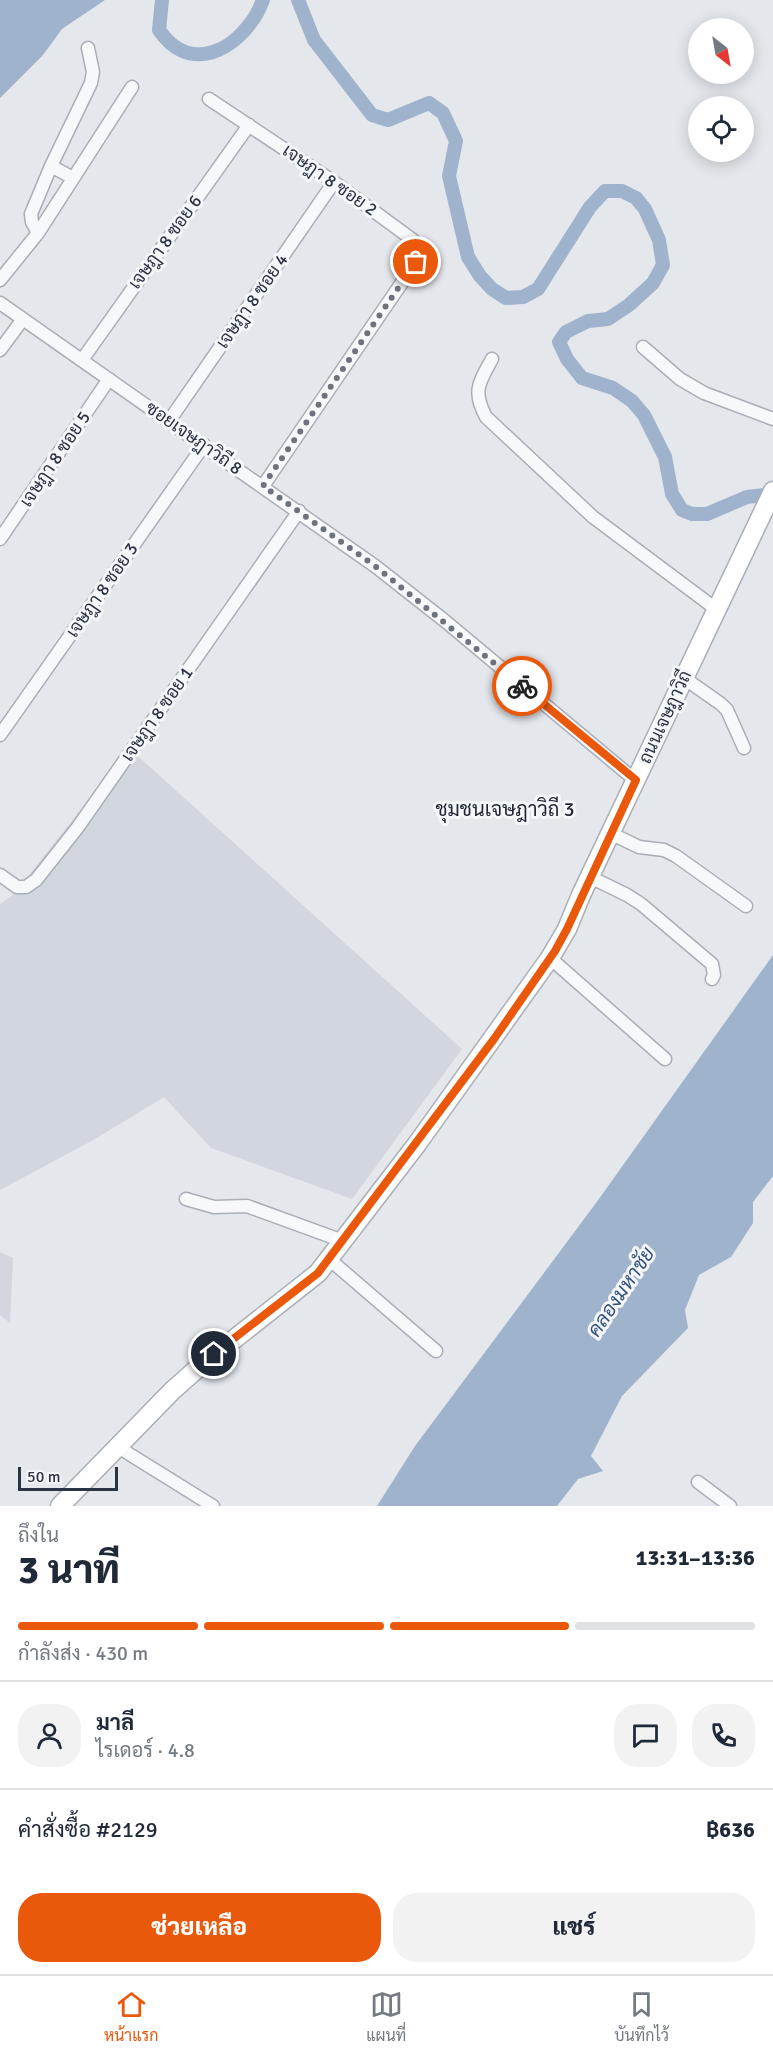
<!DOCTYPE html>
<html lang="th">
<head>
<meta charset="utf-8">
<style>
  :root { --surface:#fff; --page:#f2f2f3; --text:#1f2937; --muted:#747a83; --line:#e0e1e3; --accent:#ea580c }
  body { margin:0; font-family:Signika,Sarabun,sans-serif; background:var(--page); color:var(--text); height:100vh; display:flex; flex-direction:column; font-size:22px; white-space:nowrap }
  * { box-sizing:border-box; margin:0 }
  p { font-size:20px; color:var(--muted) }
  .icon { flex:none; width:33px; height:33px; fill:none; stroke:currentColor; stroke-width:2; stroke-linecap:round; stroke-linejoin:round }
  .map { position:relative; height:1506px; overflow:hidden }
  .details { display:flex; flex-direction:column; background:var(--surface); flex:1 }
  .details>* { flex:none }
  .needle { width:39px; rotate:149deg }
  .tools { position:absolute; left:688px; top:18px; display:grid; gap:12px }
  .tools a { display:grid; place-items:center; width:66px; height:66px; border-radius:50%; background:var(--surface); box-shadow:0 3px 15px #0003; font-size:30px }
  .scale { position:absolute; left:18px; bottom:15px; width:100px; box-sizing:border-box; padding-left:6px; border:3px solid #2b3445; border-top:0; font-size:16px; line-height:21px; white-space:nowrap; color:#2b3445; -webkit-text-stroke:4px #f4f6f9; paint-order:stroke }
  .pin { position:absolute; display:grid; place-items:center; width:51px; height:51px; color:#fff; margin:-26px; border:3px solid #fff; border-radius:50%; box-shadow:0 2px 6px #0007 }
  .courier { position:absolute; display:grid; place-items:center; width:60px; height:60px; margin:-30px; border:4px solid #ea580c; border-radius:50%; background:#fff; color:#222; box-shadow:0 2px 8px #0007 }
  .headline em { font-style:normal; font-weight:800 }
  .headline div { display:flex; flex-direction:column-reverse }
  .headline { display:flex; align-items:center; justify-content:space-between; height:102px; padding:0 18px }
  h1 { font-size:39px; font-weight:800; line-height:45px }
  .bar { display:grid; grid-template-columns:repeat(4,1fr); gap:9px 6px; align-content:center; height:72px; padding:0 18px }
  .bar i { height:8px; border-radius:4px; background:var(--line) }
  .bar .active { background:var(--accent) }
  .bar p { grid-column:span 4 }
  .line { display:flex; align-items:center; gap:15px; padding:0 18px; border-top:2px solid var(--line) }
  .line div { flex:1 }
  .round { display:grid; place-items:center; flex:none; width:63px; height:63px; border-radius:24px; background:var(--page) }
  .button { display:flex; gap:12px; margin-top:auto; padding:12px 18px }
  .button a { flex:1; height:69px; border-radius:24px; background:var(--accent); color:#fff; font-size:24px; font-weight:800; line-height:69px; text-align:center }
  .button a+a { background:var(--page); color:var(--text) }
  .tabs { display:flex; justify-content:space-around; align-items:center; height:84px; border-top:2px solid var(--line); background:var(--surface); font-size:16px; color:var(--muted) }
  .tabs a { display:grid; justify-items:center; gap:3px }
  .tabs .active { color:var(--accent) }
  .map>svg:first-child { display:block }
  .built { fill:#d2d6de }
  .water { fill:#9fb4cc }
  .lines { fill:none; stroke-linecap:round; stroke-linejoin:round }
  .canal { stroke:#9fb4cc; stroke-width:14 }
  .street-casing { stroke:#a9aeb7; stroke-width:15 }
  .secondary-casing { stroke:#a9aeb7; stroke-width:21 }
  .street { stroke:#f7f8fa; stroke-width:12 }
  .secondary { stroke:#fff; stroke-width:18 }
  .done { stroke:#6c737f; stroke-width:6; stroke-dasharray:0 10.8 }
  .route { stroke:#ea580c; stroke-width:8 }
  .labels { text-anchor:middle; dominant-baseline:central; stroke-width:6; stroke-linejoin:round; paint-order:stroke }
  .street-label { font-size:18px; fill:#2b3445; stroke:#f4f6f9 }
  .neighbourhood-label { font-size:20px; fill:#1d2536; stroke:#f4f6f9 }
  .water-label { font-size:20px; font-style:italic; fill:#34527a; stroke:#f4f6f9 }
</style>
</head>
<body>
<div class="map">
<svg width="773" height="1506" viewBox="0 0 773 1506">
  <rect width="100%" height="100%" fill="#e4e7ec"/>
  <path class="built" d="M129,748l333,301 -110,150 -141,-51 -47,-51 -69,42 -95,51v-286l14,-10z
    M0,1252l13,6 -3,65 -10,-8z"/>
  <path class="water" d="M0,0h105l-43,29 -19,26 -43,43z
    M773,955v221l-20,26v21l-22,34 -32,18 -14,35 3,18 -66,68 -31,60 12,15 -25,8 -21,27h-180l38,-60 181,-243z"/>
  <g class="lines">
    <path class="canal" d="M162,0l-3,30c27,40 68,26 93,-9 5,-6 8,-14 11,-21
      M298,0l16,40 58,75 16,5 41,-17 14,10 13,28 -7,35 19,81 12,19 12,13 14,9 17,-1 15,-8 52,-82 15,-16h17l14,7 9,11 14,31 4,25 -10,18 -24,22 -21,14 -20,2 -22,11 -7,10 8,17 15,19 31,10 19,13 12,14 21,42 7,37 10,16 10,4h15l40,-17 26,-3"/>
    <g class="street-casing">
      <path id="street" d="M209,99l125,83 79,58 6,12 -3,10 -153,224
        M51,166l22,12
        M38,233l-6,-11 -1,-8 20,-48 40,-83 2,-11 -5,-24
        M0,280l38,-47 94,-146
        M0,303l375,263 70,55 190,159
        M643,347l37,32 24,14 69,26
        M0,350l23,-31
        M492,359c-13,24 -20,32 -6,58l107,100 123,92
        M82,360l167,-235
        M169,421l165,-239
        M0,539l109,-160
        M684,678l37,26 6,6 17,38
        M0,735l204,-290
        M610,833l29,14 25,3 12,6 70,50
        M0,875l17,12h9l10,-7 42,-53 221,-316
        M590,877l37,18 14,9 71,60 2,11 -2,4
        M550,958l115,101
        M186,1199l28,8 33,-1 96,35
        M329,1259l107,92
        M118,1447l95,59
        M698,1482l32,24"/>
    </g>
    <g class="secondary-casing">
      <path id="secondary" d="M60,1506l112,-115 27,-24 119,-94 99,-129 133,-186 17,-29 14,-34 192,-404"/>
    </g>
    <use href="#street" class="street"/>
    <use href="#secondary" class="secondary"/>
  </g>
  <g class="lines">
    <path class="done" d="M416,262l-153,224 112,80 147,120"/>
    <path class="route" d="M214,1354l104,-81 176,-234 61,-88 12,-22 69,-149 -114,-94"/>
  </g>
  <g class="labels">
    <g class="street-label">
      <text transform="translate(330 180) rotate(35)">เจษฎา 8 ซอย 2</text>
      <text transform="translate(165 242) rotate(-54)">เจษฎา 8 ซอย 6</text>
      <text transform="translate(252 301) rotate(-55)">เจษฎา 8 ซอย 4</text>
      <text transform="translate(194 438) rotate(35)">ซอยเจษฎาวิถี 8</text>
      <text transform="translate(55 459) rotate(-56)">เจษฎา 8 ซอย 5</text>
      <text transform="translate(102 590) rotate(-55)">เจษฎา 8 ซอย 3</text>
      <text transform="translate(157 714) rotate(-55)">เจษฎา 8 ซอย 1</text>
      <text transform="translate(665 717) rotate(-65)">ถนนเจษฎาวิถี</text>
    </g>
    <g class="neighbourhood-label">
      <text x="505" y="809">ชุมชนเจษฎาวิถี 3</text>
    </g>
    <g class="water-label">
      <text transform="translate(621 1292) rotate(-56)">คลองมหาชัย</text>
    </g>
  </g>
</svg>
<div class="tools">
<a><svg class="needle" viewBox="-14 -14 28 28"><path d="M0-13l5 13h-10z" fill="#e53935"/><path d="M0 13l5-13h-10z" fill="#747a83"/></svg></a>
<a><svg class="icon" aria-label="locate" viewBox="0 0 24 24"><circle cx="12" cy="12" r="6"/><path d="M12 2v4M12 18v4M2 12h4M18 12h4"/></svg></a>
</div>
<div class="scale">50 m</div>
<div class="pin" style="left:416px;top:262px;background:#ea580c"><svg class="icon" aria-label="bag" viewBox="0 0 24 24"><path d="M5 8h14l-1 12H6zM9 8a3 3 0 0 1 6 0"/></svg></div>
<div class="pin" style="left:214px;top:1354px;background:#1f2937"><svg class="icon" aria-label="home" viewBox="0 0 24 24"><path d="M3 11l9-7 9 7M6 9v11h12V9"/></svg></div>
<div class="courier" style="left:522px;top:686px"><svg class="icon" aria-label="bike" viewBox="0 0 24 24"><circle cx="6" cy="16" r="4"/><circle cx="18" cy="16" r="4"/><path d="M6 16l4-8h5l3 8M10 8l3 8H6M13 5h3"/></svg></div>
</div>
<section class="details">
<div class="headline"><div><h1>3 นาที</h1><p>ถึงใน</p></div><em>13:31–13:36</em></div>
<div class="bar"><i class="active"></i><i class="active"></i><i class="active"></i><i></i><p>กำลังส่ง · 430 m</p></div>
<div class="line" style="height:108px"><a class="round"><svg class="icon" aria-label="person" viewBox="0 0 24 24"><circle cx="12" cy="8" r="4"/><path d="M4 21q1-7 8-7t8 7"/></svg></a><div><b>มาลี</b><p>ไรเดอร์ · 4.8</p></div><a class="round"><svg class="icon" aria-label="chat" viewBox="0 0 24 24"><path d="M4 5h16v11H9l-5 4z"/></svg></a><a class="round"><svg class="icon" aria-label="phone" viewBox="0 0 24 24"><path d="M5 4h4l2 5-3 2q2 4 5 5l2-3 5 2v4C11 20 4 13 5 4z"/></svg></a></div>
<div class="line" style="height:78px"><div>คำสั่งซื้อ #2129</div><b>฿636</b></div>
<div class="button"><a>ช่วยเหลือ</a><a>แชร์</a></div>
</section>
<nav class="tabs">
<a class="active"><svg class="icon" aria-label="home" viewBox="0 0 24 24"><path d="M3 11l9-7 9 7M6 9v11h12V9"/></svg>หน้าแรก</a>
<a><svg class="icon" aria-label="map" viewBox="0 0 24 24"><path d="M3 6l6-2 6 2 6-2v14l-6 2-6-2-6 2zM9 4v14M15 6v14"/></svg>แผนที่</a>
<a><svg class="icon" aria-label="saved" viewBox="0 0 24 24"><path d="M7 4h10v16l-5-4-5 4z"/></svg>บันทึกไว้</a>
</nav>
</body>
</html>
